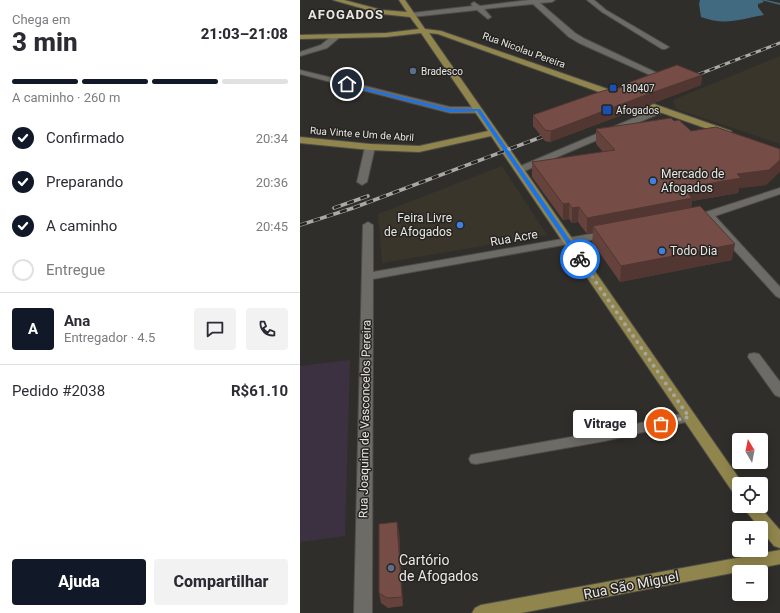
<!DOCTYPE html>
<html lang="pt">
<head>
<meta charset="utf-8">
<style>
  :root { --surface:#fff; --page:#f2f2f3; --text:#2b2b33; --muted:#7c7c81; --line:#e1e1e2; --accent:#111827 }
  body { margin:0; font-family:Roboto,sans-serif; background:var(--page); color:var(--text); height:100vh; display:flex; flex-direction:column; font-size:15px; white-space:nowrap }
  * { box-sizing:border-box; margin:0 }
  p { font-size:13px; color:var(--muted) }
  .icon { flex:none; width:22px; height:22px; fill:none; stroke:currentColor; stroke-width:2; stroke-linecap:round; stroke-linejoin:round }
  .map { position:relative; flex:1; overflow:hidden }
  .details { display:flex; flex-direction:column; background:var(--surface); width:300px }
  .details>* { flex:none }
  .needle { width:26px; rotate:350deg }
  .controls { position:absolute; left:432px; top:433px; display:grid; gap:8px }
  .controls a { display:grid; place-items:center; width:36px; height:36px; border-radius:4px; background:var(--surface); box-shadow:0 2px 10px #0003; font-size:20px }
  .pin { position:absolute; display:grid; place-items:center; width:34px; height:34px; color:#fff; margin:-17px; border:2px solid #fff; border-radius:50%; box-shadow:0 1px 4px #0007 }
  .courier { position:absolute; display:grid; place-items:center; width:40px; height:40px; margin:-20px; border:3px solid #1a73e8; border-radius:50%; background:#fff; color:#222; box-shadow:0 1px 5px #0007 }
  .bubble { position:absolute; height:28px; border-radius:4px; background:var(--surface); box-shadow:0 2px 10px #0003; font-size:13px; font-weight:800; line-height:28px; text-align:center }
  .head em { font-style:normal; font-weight:800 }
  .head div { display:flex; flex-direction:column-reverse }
  .head { display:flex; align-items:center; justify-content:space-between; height:68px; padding:0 12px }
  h1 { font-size:26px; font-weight:800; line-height:30px }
  .bar { display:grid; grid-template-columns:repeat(4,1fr); gap:6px 4px; align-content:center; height:48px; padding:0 12px }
  .bar i { height:5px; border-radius:3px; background:var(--line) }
  .bar .current { background:var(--accent) }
  .bar p { grid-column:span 4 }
  .line { display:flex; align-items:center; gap:10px; padding:0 12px; border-top:1px solid var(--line) }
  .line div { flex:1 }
  .round { display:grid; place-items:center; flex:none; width:42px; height:42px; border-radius:4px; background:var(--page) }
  ol { padding:0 12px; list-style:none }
  li { display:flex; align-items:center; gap:12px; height:44px }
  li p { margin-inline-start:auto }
  li .icon { padding:4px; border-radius:50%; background:var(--accent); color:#fff; stroke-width:4 }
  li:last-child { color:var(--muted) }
  li i { width:22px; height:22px; border:2px solid var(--line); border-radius:50% }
  .button { display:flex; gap:8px; margin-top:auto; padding:8px 12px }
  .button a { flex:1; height:46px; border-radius:4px; background:var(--accent); color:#fff; font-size:16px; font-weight:800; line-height:46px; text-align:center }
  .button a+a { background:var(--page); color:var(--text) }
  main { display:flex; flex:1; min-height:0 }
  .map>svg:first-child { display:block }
  .built { fill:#3a352b }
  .education { fill:#3c3140 }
  .water { fill:#41697f }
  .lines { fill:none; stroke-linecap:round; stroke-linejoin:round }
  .stream { fill:#41697f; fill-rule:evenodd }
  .minor-casing { stroke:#4e4c48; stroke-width:2 }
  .major-casing { stroke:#4e4c48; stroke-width:2 }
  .minor { fill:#6d6b66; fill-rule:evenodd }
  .major { fill:#90854c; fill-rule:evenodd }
  .rail-far1-casing { stroke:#aba9a5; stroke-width:3 }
  .rail-casing { stroke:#aba9a5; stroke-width:3.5 }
  .rail-far1 { stroke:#262420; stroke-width:2; stroke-dasharray:5.5; stroke-linecap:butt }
  .rail { stroke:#262420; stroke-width:2.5; stroke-dasharray:7; stroke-linecap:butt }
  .wall { fill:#65423c }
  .shaded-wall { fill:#523631 }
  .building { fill:#754d46; stroke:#523631 }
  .route { fill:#1a73e8 }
  .done { stroke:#a8a6a2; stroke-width:4; stroke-dasharray:0 7.2 }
  .service-dot { fill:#5c6f8a; stroke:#262420; stroke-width:1.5 }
  .transit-dot { fill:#1a4fb4; stroke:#262420; stroke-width:1.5 }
  .shop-dot { fill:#3f7fe0; stroke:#262420; stroke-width:1.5 }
  .labels { text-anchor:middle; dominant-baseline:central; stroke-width:3; stroke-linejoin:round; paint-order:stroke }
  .far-street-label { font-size:10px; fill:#e8e6e3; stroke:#262420 }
  .far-poi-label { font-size:10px; fill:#e8e6e3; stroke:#262420; text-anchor:start }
  .poi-label { font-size:12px; fill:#e8e6e3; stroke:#262420; text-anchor:start }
  .street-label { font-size:12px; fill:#e8e6e3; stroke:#262420 }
  .far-district-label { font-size:13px; font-weight:bold; letter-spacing:1px; fill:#e8e6e3; stroke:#262420 }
  .near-poi-label { font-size:14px; fill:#e8e6e3; stroke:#262420; text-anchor:start }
  .near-street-label { font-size:14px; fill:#e8e6e3; stroke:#262420 }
</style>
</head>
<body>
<main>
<section class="details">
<div class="head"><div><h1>3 min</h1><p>Chega em</p></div><em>21:03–21:08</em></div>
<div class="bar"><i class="current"></i><i class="current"></i><i class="current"></i><i></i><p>A caminho · 260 m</p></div>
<ol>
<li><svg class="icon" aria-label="check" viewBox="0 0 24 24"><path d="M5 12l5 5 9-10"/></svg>Confirmado<p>20:34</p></li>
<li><svg class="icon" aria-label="check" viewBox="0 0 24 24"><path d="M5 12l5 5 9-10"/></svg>Preparando<p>20:36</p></li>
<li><svg class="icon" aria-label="check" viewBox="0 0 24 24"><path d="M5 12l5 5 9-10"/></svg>A caminho<p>20:45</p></li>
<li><i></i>Entregue</li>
</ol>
<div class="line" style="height:72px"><b class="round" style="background:var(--accent);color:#fff">A</b><div><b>Ana</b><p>Entregador · 4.5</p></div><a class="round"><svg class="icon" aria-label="chat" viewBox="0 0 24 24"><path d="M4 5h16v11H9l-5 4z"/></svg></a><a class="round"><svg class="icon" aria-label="phone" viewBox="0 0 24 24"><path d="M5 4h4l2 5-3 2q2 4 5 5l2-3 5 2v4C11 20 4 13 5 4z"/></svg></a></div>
<div class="line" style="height:52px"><div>Pedido #2038</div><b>R$61.10</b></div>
<div class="button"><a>Ajuda</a><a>Compartilhar</a></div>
</section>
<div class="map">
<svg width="480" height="613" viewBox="0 0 480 613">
  <rect width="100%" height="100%" fill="#302e2a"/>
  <path class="built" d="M480,56v88l-104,-35 -3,-9z
    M202,166l45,69 -165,28 -4,-49z"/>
  <path class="education" d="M50,360l-5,176 -45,6v-176z"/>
  <path class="water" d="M400,0h62l2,2 -6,2v3l6,8c-24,4 -38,11 -63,2l-2,-13z"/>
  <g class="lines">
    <path class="stream" d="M461,0h5l14,3v2z"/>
    <g class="minor-casing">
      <path id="minor" d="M229,0h26l-3,2 -12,1 35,30 10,6 72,34 -4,2h-3l-71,-32 -10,-6 -36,-33 -49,5 7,8 -3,2 -11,-9 -65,7 -3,-2 3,-2 61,-7 -2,-2 3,-2 6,4z
        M287,0h7l12,10 63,37 -4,2h-3l-60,-37z
        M33,35h3l4,2 -13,11 -27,8v-4l21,-7z
        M0,70l150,37h28l4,3 -4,3h-28l-150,-39z
        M360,107l4,3 -1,2 -141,60h-6l-2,-2 2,-2z
        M70,144l5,3 -8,35 -5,3 -5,-3 8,-35z
        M480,188v6l-65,22 65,71v11l-4,-2 -70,-77 -14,2 -5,-3 1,-2 18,-4z
        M68,222l5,3v47l235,-41 5,3 -5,3 -235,42 -1,334h-18l9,-388z
        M454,353l5,1 21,28v15l-5,-2 -27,-38 1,-3z
        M389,412l5,2 2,3 -2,3 -89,21 -129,23 -5,-1 -2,-4 2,-4 5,-1 129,-23z"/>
    </g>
    <g class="major-casing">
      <path id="major" d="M33,0h11l38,10 25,2 -8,-12h6l20,29 16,2 178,62 1,2 -1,2h-6l-175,-63 -9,-1 314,451h-4v12l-5,-2 -243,-358 -72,16 -49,-2 -70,-7v-6l70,7 49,2 69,-15 -67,-98 -35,4 -86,2v-4l86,-2 33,-4 -9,-12 -28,-3z
        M354,104l77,27 1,2 -4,3 -3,-1 -74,-26 -1,-2 1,-2z
        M442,506h17l21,24v18l-6,-2z
        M480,550v14l-259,49h-49l3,-5 6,-3z"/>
    </g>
    <use href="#minor" class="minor"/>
    <use href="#major" class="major"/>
    <g class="rail-far1-casing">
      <path id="rail-far1" d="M389,78l91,-35"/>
    </g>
    <g class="rail-casing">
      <path id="rail" d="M34,208l34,-12
        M0,225l53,-17 199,-75"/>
    </g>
    <use href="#rail-far1" class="rail-far1"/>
    <use href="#rail" class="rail"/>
  </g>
  <path class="wall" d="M402,75l-1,10 -50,19 -101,38 -5,-1 -12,-15v-11l87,-27z
    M374,121l17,10 75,54 -27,3 -1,5 -46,8 -1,7 41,52 -112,22 -28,-40 1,-9 -6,1 -9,-12 -6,1 -3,-4 -6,1 -31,-43v-15l71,-10 -7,-8v-15z
    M99,531l4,75 -15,2 -7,-5 -2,-10z"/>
  <path class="shaded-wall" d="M402,75l-1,10 -50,19 -101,38 1,-11 100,-38z
    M480,160v12l-14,13 -27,3 -1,5 -46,8 -2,13 -97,12v7l-6,1v-16l96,-30 54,-14z
    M269,203v16l-6,1v-16z
    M279,207l-1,15 -6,1v-15z
    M435,244l-3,16 -112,22 1,-16z
    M97,522l2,9 4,75 -1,-9z"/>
  <path class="building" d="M377,65l25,10 -51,18 -100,38 -6,-1 -12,-15 60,-21 20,-6h7l2,-3z
    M371,118l3,3 5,-1 12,11 25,-4 64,22v11l-11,10 -32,4 4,4 -58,10 9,10 -105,20 -8,-11 -7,1 -3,-5 -6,1 -31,-42 83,-12 -19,-21z
    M400,206l35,38 -114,22 -28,-40z
    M97,522l5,75 -15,1 -8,-5v-69z"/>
  <path class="route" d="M45,83l105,26h30l103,150v1h-5l-101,-149 -27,1 -105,-27z"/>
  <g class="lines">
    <path class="done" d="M280,259l109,158 -28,7"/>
  </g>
  <g class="service-dot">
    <circle cx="113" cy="71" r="4"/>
    <circle cx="91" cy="568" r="4"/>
  </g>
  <g class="transit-dot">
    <rect x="309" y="84" width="8" height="8" rx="2"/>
    <rect x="302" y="105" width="10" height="10" rx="2"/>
  </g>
  <g class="shop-dot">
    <circle cx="353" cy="181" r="4"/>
    <circle cx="160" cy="225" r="4"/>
    <circle cx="362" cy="251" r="4"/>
  </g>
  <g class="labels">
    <g class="far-street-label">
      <text transform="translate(224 50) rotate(20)">Rua Nicolau Pereira</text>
      <text transform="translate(62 134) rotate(4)">Rua Vinte e Um de Abril</text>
    </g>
    <g class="far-poi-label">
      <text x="121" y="71">Bradesco</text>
      <text x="321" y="88">180407</text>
      <text x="316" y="110">Afogados</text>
    </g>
    <g class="poi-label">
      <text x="361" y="174">Mercado de<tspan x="361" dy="14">Afogados</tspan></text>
      <text x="152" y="218" text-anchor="end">Feira Livre<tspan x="152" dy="14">de Afogados</tspan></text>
      <text x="370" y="251">Todo Dia</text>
    </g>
    <g class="street-label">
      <text transform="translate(214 238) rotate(-10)">Rua Acre</text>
      <text transform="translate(65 419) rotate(-89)">Rua Joaquim de Vasconcelos Pereira</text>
    </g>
    <g class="far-district-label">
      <text x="46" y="14">AFOGADOS</text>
    </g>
    <g class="near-poi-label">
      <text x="99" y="560">Cartório<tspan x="99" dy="16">de Afogados</tspan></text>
    </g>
    <g class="near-street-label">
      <text transform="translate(331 585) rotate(-11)">Rua São Miguel</text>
    </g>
  </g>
</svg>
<div class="controls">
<a><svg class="needle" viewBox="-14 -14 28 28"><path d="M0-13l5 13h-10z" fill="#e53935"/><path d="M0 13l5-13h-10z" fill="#7c7c81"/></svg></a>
<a><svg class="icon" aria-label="locate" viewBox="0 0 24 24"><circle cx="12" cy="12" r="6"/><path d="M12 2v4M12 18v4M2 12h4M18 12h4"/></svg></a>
<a>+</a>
<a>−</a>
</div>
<div class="pin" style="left:361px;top:424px;background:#ea580c"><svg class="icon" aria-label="bag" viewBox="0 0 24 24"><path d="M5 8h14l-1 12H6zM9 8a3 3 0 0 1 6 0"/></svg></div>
<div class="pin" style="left:47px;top:84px;background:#1f2937"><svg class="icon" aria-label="home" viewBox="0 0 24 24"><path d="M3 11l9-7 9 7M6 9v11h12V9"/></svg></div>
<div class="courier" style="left:280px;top:259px"><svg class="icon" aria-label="bike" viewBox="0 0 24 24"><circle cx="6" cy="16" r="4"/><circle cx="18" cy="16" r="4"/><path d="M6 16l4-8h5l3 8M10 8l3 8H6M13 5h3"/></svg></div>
<div class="bubble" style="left:273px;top:410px;width:64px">Vitrage</div>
</div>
</main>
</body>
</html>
